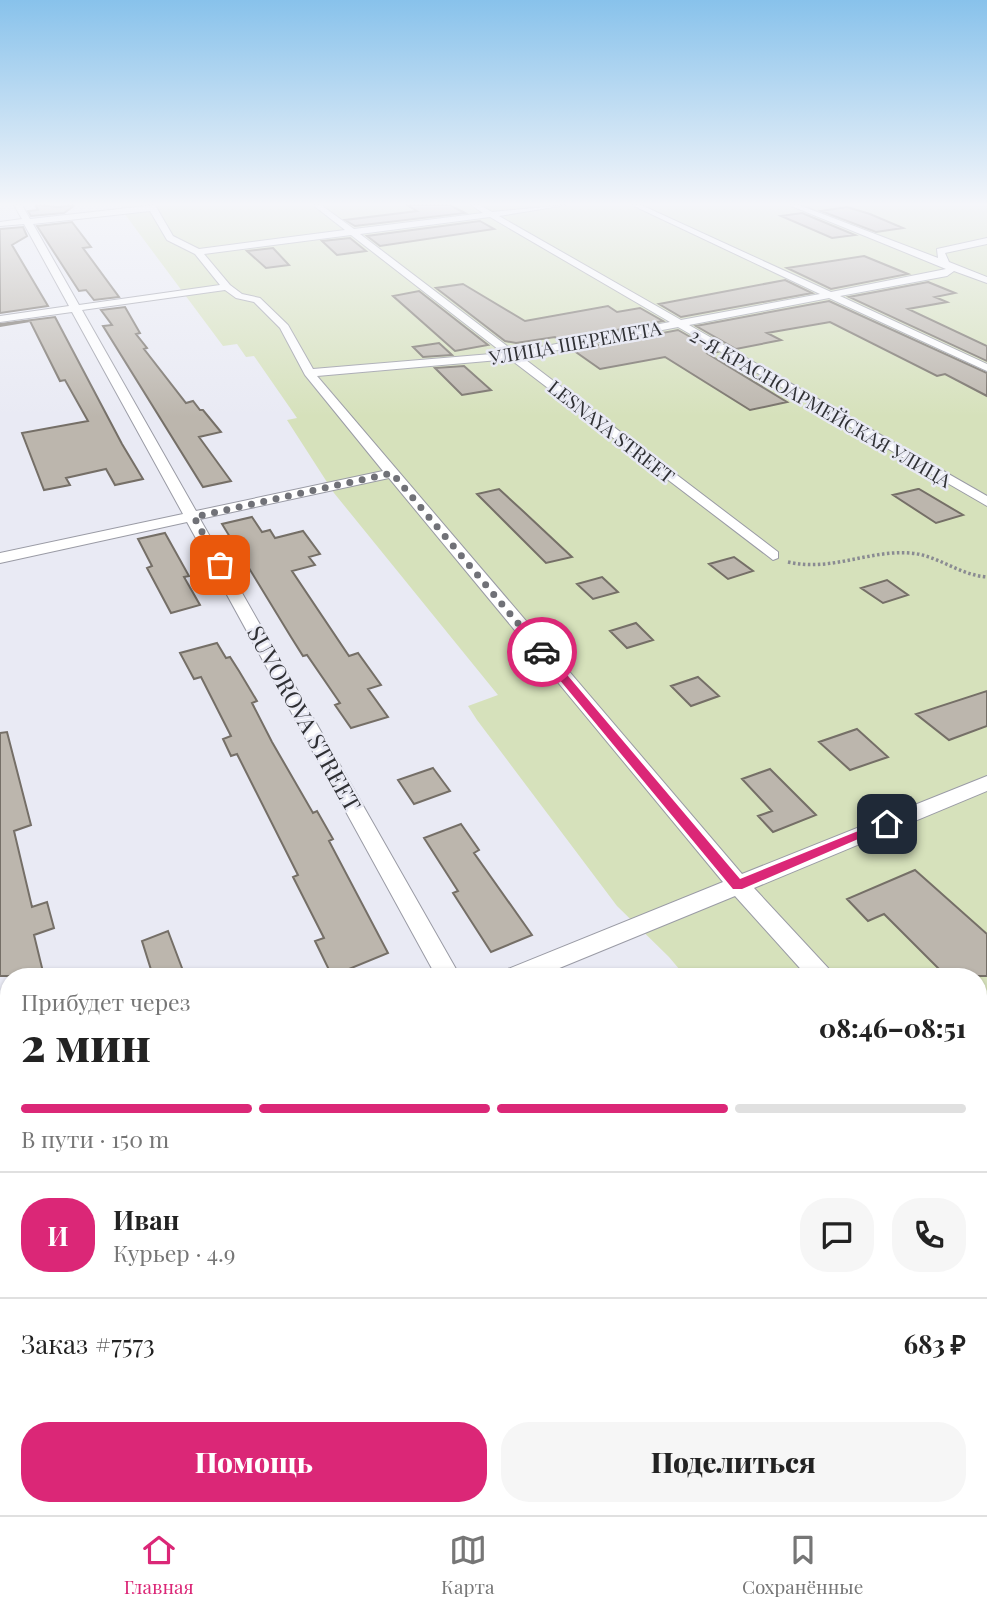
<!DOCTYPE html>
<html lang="ru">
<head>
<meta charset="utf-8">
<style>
  :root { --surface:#fff; --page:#f6f6f6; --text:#222; --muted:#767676; --line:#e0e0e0; --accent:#db2777 }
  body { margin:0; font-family:"Playfair Display",serif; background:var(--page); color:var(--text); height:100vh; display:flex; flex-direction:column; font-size:26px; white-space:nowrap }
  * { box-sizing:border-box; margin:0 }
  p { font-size:23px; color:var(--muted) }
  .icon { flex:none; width:38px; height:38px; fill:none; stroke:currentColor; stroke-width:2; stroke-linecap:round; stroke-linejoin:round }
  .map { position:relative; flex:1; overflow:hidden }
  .panel { position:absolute; left:0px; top:968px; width:987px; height:548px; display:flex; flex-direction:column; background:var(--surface); border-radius:28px 28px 0 0; box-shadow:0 2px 5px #0004 }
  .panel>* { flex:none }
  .pin { position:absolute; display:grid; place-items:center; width:60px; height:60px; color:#fff; margin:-30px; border-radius:14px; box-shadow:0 4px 10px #0006 }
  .courier { position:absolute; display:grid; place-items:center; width:70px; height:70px; margin:-35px; border:5px solid #db2777; border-radius:50%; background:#fff; color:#222; box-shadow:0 2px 9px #0007 }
  .summary em { font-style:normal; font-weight:800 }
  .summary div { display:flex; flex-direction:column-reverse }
  .summary { display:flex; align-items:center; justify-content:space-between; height:119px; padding:0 21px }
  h1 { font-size:46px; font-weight:800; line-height:52px }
  .bar { display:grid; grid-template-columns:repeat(4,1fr); gap:10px 7px; align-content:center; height:84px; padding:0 21px }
  .bar i { height:9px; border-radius:5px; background:var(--line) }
  .bar .current { background:var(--accent) }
  .bar p { grid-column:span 4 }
  .line { display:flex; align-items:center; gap:18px; padding:0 21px; border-top:2px solid var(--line) }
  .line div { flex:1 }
  .round { display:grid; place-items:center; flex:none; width:74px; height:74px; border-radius:28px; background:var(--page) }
  .action { display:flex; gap:14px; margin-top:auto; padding:14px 21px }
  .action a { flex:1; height:80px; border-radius:28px; background:var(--accent); color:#fff; font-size:28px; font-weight:800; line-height:80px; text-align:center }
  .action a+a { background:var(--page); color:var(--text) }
  .tabs { display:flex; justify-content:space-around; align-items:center; height:98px; border-top:2px solid var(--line); background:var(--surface); font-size:19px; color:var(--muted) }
  .tabs a { display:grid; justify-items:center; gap:4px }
  .tabs .current { color:var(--accent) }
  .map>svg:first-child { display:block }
  .green { fill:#d6e1bb }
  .building { fill:#bcb6ad; stroke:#756f67; stroke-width:2 }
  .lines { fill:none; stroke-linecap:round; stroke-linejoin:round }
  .minor-casing { stroke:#9a9ba5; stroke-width:2 }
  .path { stroke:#8a8b92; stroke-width:3.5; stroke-dasharray:2.5 2.5; stroke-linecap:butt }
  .minor { fill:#fff; fill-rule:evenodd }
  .route { fill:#db2777 }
  .done { stroke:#707177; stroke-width:7; stroke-dasharray:0 12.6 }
  .labels { text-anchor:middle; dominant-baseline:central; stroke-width:5; stroke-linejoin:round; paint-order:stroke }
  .far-street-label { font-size:19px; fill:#2f3034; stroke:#e9eaf4 }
  .street-label { font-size:23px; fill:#2f3034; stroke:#e9eaf4 }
</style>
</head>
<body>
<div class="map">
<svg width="987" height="1515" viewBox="0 0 987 1515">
  <rect width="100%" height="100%" fill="#e9eaf4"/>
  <path class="green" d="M121,205h866v1211l-9,-12v-428h-293l-16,-19 -52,-51 -140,-186 -9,-14 30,-11 -164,-202 -47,-73 10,-2 -43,-62 -8,1 -9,-13 -14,2 -99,-133z"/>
  <path class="building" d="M35,205l24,2 16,-2 -11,8 -33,3 -3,-5 10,-1z
    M407,205h43l15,8 -110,13 -10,-6 72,-9z
    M847,207l23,7 33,14 -27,4 -55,-21z
    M802,213l53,22 -23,3 -51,-22z
    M480,221l14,8 -114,17 -13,-10z
    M72,222l19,25 -8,1 36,49 -25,3 -8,-10 -7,1 -42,-65z
    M23,227l4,9 -15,9 36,61 -48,7v-84z
    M350,238l16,13 -29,4 -15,-14z
    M273,248l16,17 -23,3 -19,-17z
    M864,256l44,18 -77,15 -44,-21z
    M785,280l27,13 -131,24 -22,-13z
    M928,282l27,11 -20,4 12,5 -39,7 79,37v15l-138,-64z
    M463,284l62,37 83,-15 9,6 23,-4 23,13 -103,20 -5,-4 -39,6 -11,-2 -69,-53z
    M419,291l69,54 -33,6 -62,-55z
    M829,301l158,72v23l-42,-22 -8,2 -107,-54 -63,11 14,7 -45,9 -40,-23z
    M125,307l15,26 -4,1 11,14 -3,1 42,54 7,-2 7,9h3l18,22 -22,5 32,44 -28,6 -100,-161 9,-1 -11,-15z
    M55,317l67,127 21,35 -28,6 -9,-16 -40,9 4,7 -26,5 -22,-57 66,-12 -23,-41 -5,1 -30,-60 -30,5v-2z
    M678,330l39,22 -9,2 79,48 -37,8 -85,-53 -65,12 -27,-19z
    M439,343l13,12 -29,2 -10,-10z
    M464,366l27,24 -29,5 -27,-27z
    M499,489l25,23 48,45 -26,6 -69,-69z
    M918,489h1l44,26 -27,8 -43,-28z
    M252,517l10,15 8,-2 5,8 28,-7 17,23 -11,3 6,8 -23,6 57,85 9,-3 23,32 -13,4 20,28 -37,11 -16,-23 5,-2 -33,-48 -4,1 -12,-19 -69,-113z
    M165,533l24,43 -5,1 16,28 -29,8 -24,-45 5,-2 -14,-27z
    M734,557l19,14 -25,8 -19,-15z
    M602,577l16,15 -25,7 -16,-15z
    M887,580l21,15 -25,8 -22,-15z
    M636,623l17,17 -26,8 -17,-17z
    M217,643l9,15 4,-1 9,14 18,30 -5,2 20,39 41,71 4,-2 16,28 -4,2 59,112 -56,23 -17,-35 9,-3 -31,-61 5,-2 -61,-121 -6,2 -8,-17 8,-3 -30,-59 -7,2 -14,-26z
    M698,677l21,19 -28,10 -20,-20z
    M987,691v35l-38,14 -33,-26z
    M857,729l31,28 -38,13 -31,-28z
    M7,732l24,93 -17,6 18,76 15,-5 7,26 -20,7 10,41h-44v-243z
    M433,768l17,23 -36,13 -16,-24z
    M770,769l46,46 -43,17 -15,-16 14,-5 -30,-32z
    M461,824l18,26 -5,3 58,82 -41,17 -38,-59 5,-2 -34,-53z
    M915,870l72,64v42h-41l-62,-62 -16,7 -21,-22z
    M168,931l17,45h-32l-11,-35z"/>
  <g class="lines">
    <g class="minor-casing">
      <path id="minor" d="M14,205h8l8,14 125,-14 18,31 26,13 146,-19 -32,-25h8l33,24 129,-16 -12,-8h9l12,7 74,-7 -67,11 182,104 139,-26 -188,-89h9l190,87 115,-23 -157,-64h10l139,53 -1,-9 50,-11v6l-42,9 4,9 38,15v6l-33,-12 -7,5 -107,20 147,68v7l-158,-73 -140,27 298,171v10l-309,-179 -156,30 256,195v6l-5,2 -263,-201 -193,17 425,498 245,-98v15l-233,97 75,81 4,7h-26l-72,-80 -195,80h-36l4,-7 215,-87 -334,-404 -189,41 260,457h-24l-249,-454 -187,41v-10l183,-39 -111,-202 -72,10v-6l69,-10 -45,-82 -24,2v-4l22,-3zM150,211l17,29 28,14 25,31 -141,20 -46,-81zM490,217l180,105 -155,30 -155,-118zM351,235l152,118 -190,16 -25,-44 -28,-27 -18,-4 -12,-9 -26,-31zM225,290l11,8 18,4 26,26 25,47 78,96 -187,40 -114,-201z
        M978,1130l9,4v33l-9,-3z
        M9,1181v28l-9,3v-28z
        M0,1233l9,4v91l-9,-3z
        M18,1507h34l1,8h-34z
        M731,1507h36l3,8h-36z"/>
    </g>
    <path class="path" d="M788,562c43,10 80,-12 122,-9 28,2 49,22 77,24"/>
    <use href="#minor" class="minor"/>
  </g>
  <linearGradient id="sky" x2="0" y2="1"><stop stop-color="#88c2eb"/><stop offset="0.49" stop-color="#f5f6fa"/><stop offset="1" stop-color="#f5f6fa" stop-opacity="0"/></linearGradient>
  <rect width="987" height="417" fill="url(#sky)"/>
  <path class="route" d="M539,650h7l194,229 143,-58h9l1,3 -151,65h-9l-194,-234z"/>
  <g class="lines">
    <path class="done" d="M220,565l-26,-48 198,-44 150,179"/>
  </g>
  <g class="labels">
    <g class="far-street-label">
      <text transform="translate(575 342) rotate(-10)">УЛИЦА ШЕРЕМЕТА</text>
      <text transform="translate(821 407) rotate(30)">2-Я КРАСНОАРМЕЙСКАЯ УЛИЦА</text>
      <text transform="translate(612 431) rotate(38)">LESNAYA STREET</text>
    </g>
    <g class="street-label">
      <text transform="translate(305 718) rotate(61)">SUVOROVA STREET</text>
    </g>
  </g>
</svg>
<div class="pin" style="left:220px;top:565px;background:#ea580c"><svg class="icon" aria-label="bag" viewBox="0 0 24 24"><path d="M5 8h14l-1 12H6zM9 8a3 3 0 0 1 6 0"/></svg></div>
<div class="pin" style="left:887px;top:824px;background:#1f2937"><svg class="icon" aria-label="home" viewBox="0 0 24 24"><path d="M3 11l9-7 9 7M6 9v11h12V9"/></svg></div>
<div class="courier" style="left:542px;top:652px"><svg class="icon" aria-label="car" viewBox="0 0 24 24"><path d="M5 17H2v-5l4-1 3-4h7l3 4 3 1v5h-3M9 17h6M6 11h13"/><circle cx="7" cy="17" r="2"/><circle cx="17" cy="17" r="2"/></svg></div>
<section class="panel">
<div class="summary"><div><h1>2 мин</h1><p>Прибудет через</p></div><em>08:46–08:51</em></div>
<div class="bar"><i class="current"></i><i class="current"></i><i class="current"></i><i></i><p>В пути · 150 m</p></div>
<div class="line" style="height:126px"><b class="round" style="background:var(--accent);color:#fff">И</b><div><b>Иван</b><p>Курьер · 4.9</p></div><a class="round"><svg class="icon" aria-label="chat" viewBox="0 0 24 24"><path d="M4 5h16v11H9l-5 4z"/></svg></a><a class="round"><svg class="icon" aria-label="phone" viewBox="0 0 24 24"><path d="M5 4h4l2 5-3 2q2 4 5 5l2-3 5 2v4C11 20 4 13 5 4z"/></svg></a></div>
<div class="line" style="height:91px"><div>Заказ #7573</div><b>683 ₽</b></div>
<div class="action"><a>Помощь</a><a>Поделиться</a></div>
</section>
</div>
<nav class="tabs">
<a class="current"><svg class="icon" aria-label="home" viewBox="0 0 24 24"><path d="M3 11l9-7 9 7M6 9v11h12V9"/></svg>Главная</a>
<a><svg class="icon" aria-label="map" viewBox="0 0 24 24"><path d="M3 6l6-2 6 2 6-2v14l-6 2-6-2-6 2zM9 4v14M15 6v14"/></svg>Карта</a>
<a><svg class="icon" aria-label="saved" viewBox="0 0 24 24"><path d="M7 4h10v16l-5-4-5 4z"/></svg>Сохранённые</a>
</nav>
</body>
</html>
